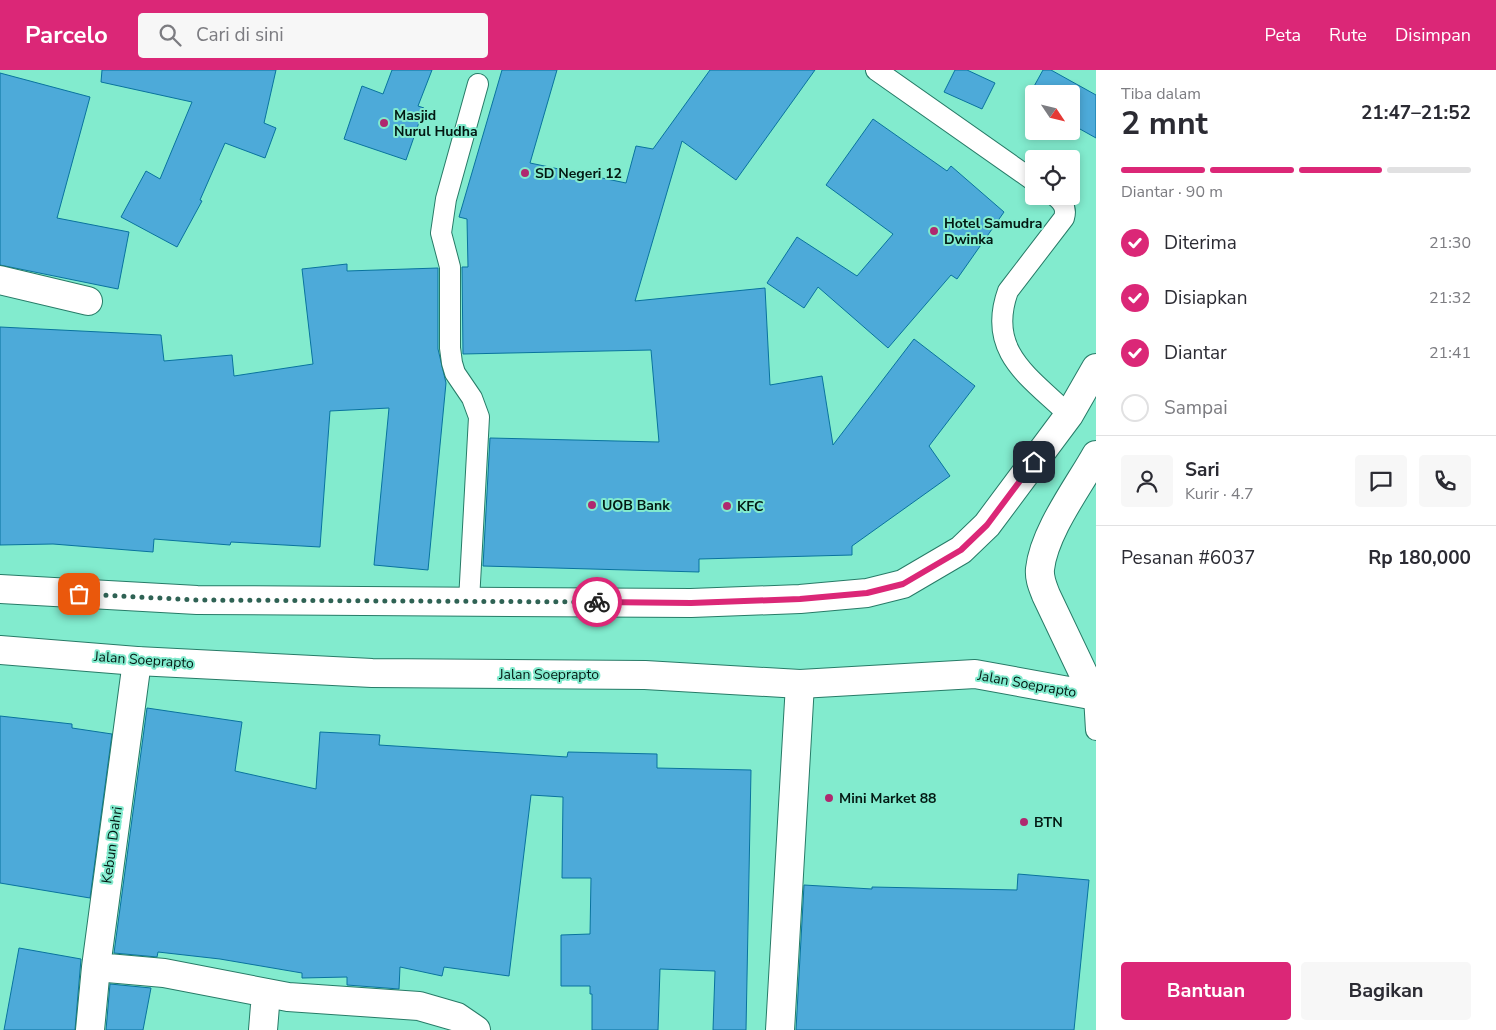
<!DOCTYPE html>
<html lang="id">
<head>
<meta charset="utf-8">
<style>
  :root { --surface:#fff; --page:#f7f7f7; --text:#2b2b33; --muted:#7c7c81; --line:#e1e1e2; --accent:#db2777 }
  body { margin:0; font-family:"Nunito Sans",sans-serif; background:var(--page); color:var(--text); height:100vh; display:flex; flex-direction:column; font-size:19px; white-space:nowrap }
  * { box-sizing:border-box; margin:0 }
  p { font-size:16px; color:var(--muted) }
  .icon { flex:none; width:28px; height:28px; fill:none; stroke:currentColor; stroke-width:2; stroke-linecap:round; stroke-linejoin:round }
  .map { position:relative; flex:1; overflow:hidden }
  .sheet { display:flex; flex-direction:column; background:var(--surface); width:400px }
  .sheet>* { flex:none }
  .needle { width:32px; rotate:125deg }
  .fabs { position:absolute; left:1025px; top:15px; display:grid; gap:10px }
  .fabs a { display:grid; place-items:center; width:55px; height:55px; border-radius:5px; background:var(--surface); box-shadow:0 2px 8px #0003; font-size:25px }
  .pin { position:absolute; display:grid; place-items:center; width:42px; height:42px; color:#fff; margin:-21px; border-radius:10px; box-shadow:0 2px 8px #0006 }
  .courier { position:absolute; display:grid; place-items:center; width:50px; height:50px; margin:-25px; border:4px solid #db2777; border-radius:50%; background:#fff; color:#222; box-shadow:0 1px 6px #0007 }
  .head em { font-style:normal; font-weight:700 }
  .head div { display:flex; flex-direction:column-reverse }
  .head { display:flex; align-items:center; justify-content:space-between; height:85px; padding:0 25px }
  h1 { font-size:32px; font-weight:700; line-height:38px }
  .bar { display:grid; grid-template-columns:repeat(4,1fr); gap:8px 5px; align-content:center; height:60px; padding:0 25px }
  .bar i { height:6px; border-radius:4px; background:var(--line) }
  .bar .selected { background:var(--accent) }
  .bar p { grid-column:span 4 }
  .line { display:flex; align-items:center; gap:12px; padding:0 25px; border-top:1px solid var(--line) }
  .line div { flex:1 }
  .round { display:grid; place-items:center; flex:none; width:52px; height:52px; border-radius:5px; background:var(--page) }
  ol { padding:0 25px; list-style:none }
  li { display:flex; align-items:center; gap:15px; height:55px }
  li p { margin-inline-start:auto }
  li .icon { padding:5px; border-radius:50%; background:var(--accent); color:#fff; stroke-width:4 }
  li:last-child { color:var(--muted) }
  li i { width:28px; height:28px; border:2px solid var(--line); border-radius:50% }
  .primary-button { display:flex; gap:10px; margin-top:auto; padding:10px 25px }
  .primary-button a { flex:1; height:58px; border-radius:5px; background:var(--accent); color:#fff; font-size:20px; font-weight:700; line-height:58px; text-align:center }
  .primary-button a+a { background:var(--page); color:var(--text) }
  header { display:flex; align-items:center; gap:30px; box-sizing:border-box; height:70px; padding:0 25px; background:var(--accent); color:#fff }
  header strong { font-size:24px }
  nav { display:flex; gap:28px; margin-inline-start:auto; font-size:18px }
  .search { width:350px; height:45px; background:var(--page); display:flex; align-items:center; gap:12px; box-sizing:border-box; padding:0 18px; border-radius:5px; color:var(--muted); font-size:19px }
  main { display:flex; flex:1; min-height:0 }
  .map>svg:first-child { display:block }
  .building { fill:#4daad9; stroke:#09739e }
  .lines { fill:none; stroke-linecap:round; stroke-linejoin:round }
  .service-casing { stroke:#277b67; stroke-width:22 }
  .minor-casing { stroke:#277b67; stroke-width:30 }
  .secondary-casing { stroke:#277b67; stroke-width:30 }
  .service { stroke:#fff; stroke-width:20 }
  .minor { stroke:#fff; stroke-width:28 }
  .secondary { stroke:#fff; stroke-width:28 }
  .done { stroke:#2f6254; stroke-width:5; stroke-dasharray:0 9 }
  .route { stroke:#db2777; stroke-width:6 }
  .poi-dot { fill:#af296f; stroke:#82ebce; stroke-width:2 }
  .labels { text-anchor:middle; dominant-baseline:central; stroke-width:4; stroke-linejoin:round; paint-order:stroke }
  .poi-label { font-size:14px; font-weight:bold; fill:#031913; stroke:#82ebce; text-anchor:start }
  .street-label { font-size:14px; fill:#031913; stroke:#82ebce }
</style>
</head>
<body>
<header>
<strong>Parcelo</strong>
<div class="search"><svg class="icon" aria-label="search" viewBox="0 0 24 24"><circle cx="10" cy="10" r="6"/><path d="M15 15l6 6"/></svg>Cari di sini</div>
<nav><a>Peta</a><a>Rute</a><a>Disimpan</a></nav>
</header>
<main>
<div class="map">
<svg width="1096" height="960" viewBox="0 0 1096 960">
  <rect width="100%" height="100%" fill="#82ebce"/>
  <path class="building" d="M102,0h174l-12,53 12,5 -11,30 -40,-15 -25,57 2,1 -25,46 -56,-30 25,-46 14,8 32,-77 -91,-20z
    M392,0h40l-14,36 6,2 -18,52 -62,-21 18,-53 21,8z
    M502,0h55l-27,93 96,20 10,-37 17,3 57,-79h105l-79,110 -54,-39 -47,160 130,-13 5,97 52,-9 11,69 81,-106 61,47 -46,60 21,30 -98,70v9l-153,4v13l-216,-6 7,-128 169,4 -8,-92 -188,4 -1,-87h6l-1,-48 -8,-2z
    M955,0h12l28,13 -13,26 -38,-17z
    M1043,0h8l45,25v43l-25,-14v-30h-37v9l-7,-4z
    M0,3l90,24 -33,121 72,14 -11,57 -118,-24z
    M873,49l74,52 4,-5 53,46 -47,67 -6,-4 -63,73 -70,-61 -14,21 -37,-25 30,-46 60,39 36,-42 -67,-49z
    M347,194v7l91,-3v81l8,34 -18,187 -54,-5 15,-157 -59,3 -10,136 -89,-5 -1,3 -76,-6 -1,13 -100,-8 -53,1v-218l161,8 3,26 68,-6 2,21 79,-12 -11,-95z
    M147,638l95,14 -7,49 81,18 4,-57 60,3 -1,10 188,12 1,-5 89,2v14l94,2 -5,260h-33l2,-59 -55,-2 -2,61h-66v-36h-2v-8h-29v-51l29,-1 1,-56h-29l1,-81 -32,-2 -22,181 -65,-9 -2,9 -42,-9 -1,22 -52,-4v-8l-45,1v-5l-82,-14 -62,-7 -1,5 -43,-4z
    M0,646l72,8v4l40,6 -22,164 -90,-15z
    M1018,804l71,6 -15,150h-278l8,-145 68,4v-2l145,3z
    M19,878l62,11 -6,71h-71z
    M110,914l41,4 -8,42h-37z"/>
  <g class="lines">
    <g class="service-casing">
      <path id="service" d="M876,0l158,111
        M1055,126c8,6 12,12 9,22l-56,73c-22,61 22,86 61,124
        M469,531l10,-184 -7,-19 -17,-25 -3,-10 -2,-15v-81l-9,-34 5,-34 32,-115
        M1094,626l2,34"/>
    </g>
    <g class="minor-casing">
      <path id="minor" d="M0,210l88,21
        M96,897l68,6 124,24 131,9 38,11 19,13
        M90,960l6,-63 41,-306
        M263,960l3,-37
        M780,960l20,-346"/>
    </g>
    <g class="secondary-casing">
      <path id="secondary" d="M0,519l197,11 494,3 109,-4 67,-6 36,-9 58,-34 26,-25 82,-110 27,-47
        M0,580l137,11 235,12 273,2 155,9 175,-10 121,22
        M1094,626l-48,-101c-3,-8 -7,-16 -6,-26 4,-37 38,-82 56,-114"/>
    </g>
    <use href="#service" class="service"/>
    <use href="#minor" class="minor"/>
    <use href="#secondary" class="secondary"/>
  </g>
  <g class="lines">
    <path class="done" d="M79,524l118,6 400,2"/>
    <path class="route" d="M597,532l94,1 109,-4 67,-6 36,-9 58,-34 26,-25 47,-63"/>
  </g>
  <g class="poi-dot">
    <circle cx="384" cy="53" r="5"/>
    <circle cx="525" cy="103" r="5"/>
    <circle cx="934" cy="161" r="5"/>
    <circle cx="592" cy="435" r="5"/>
    <circle cx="727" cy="436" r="5"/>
    <circle cx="829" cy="728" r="5"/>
    <circle cx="1024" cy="752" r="5"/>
  </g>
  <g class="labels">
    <g class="poi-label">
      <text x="394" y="45">Masjid<tspan x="394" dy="16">Nurul Hudha</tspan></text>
      <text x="535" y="103">SD Negeri 12</text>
      <text x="944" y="153">Hotel Samudra<tspan x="944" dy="16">Dwinka</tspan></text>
      <text x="602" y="435">UOB Bank</text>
      <text x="737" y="436">KFC</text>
      <text x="839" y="728">Mini Market 88</text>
      <text x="1034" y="752">BTN</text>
    </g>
    <g class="street-label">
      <text transform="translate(144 590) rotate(4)">Jalan Soeprapto</text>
      <text x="549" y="604">Jalan Soeprapto</text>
      <text transform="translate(1027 614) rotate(10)">Jalan Soeprapto</text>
      <text transform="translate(112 775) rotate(-82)">Kebun Dahri</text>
    </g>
  </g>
</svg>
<div class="fabs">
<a><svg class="needle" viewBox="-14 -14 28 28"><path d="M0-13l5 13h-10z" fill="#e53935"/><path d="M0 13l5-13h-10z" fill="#7c7c81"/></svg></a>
<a><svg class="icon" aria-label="locate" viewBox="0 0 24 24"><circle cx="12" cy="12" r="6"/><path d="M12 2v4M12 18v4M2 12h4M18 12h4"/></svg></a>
</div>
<div class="pin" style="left:79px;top:524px;background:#ea580c"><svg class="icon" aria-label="bag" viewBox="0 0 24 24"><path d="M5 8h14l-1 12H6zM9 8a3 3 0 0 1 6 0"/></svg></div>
<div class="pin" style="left:1034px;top:392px;background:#1f2937"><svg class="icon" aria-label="home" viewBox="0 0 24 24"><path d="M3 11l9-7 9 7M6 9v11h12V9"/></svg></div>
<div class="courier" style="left:597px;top:532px"><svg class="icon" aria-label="bike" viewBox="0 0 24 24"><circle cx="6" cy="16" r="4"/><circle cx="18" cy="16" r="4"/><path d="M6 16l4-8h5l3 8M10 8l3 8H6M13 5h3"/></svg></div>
</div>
<section class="sheet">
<div class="head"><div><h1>2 mnt</h1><p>Tiba dalam</p></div><em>21:47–21:52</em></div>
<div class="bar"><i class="selected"></i><i class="selected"></i><i class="selected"></i><i></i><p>Diantar · 90 m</p></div>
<ol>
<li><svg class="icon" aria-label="check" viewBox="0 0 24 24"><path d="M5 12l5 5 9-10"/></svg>Diterima<p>21:30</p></li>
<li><svg class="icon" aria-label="check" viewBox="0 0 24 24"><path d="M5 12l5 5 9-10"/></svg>Disiapkan<p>21:32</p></li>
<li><svg class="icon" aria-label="check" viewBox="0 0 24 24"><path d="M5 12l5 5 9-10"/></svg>Diantar<p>21:41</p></li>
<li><i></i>Sampai</li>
</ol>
<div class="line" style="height:90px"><a class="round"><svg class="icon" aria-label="person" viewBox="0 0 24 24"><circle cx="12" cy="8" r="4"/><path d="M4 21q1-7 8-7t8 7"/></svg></a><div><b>Sari</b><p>Kurir · 4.7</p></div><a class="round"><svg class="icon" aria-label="chat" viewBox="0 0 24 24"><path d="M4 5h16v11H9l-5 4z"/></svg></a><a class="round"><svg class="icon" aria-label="phone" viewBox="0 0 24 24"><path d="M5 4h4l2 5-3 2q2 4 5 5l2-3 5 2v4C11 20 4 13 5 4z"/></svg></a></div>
<div class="line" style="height:65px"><div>Pesanan #6037</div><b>Rp 180,000</b></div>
<div class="primary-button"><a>Bantuan</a><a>Bagikan</a></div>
</section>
</main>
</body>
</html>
